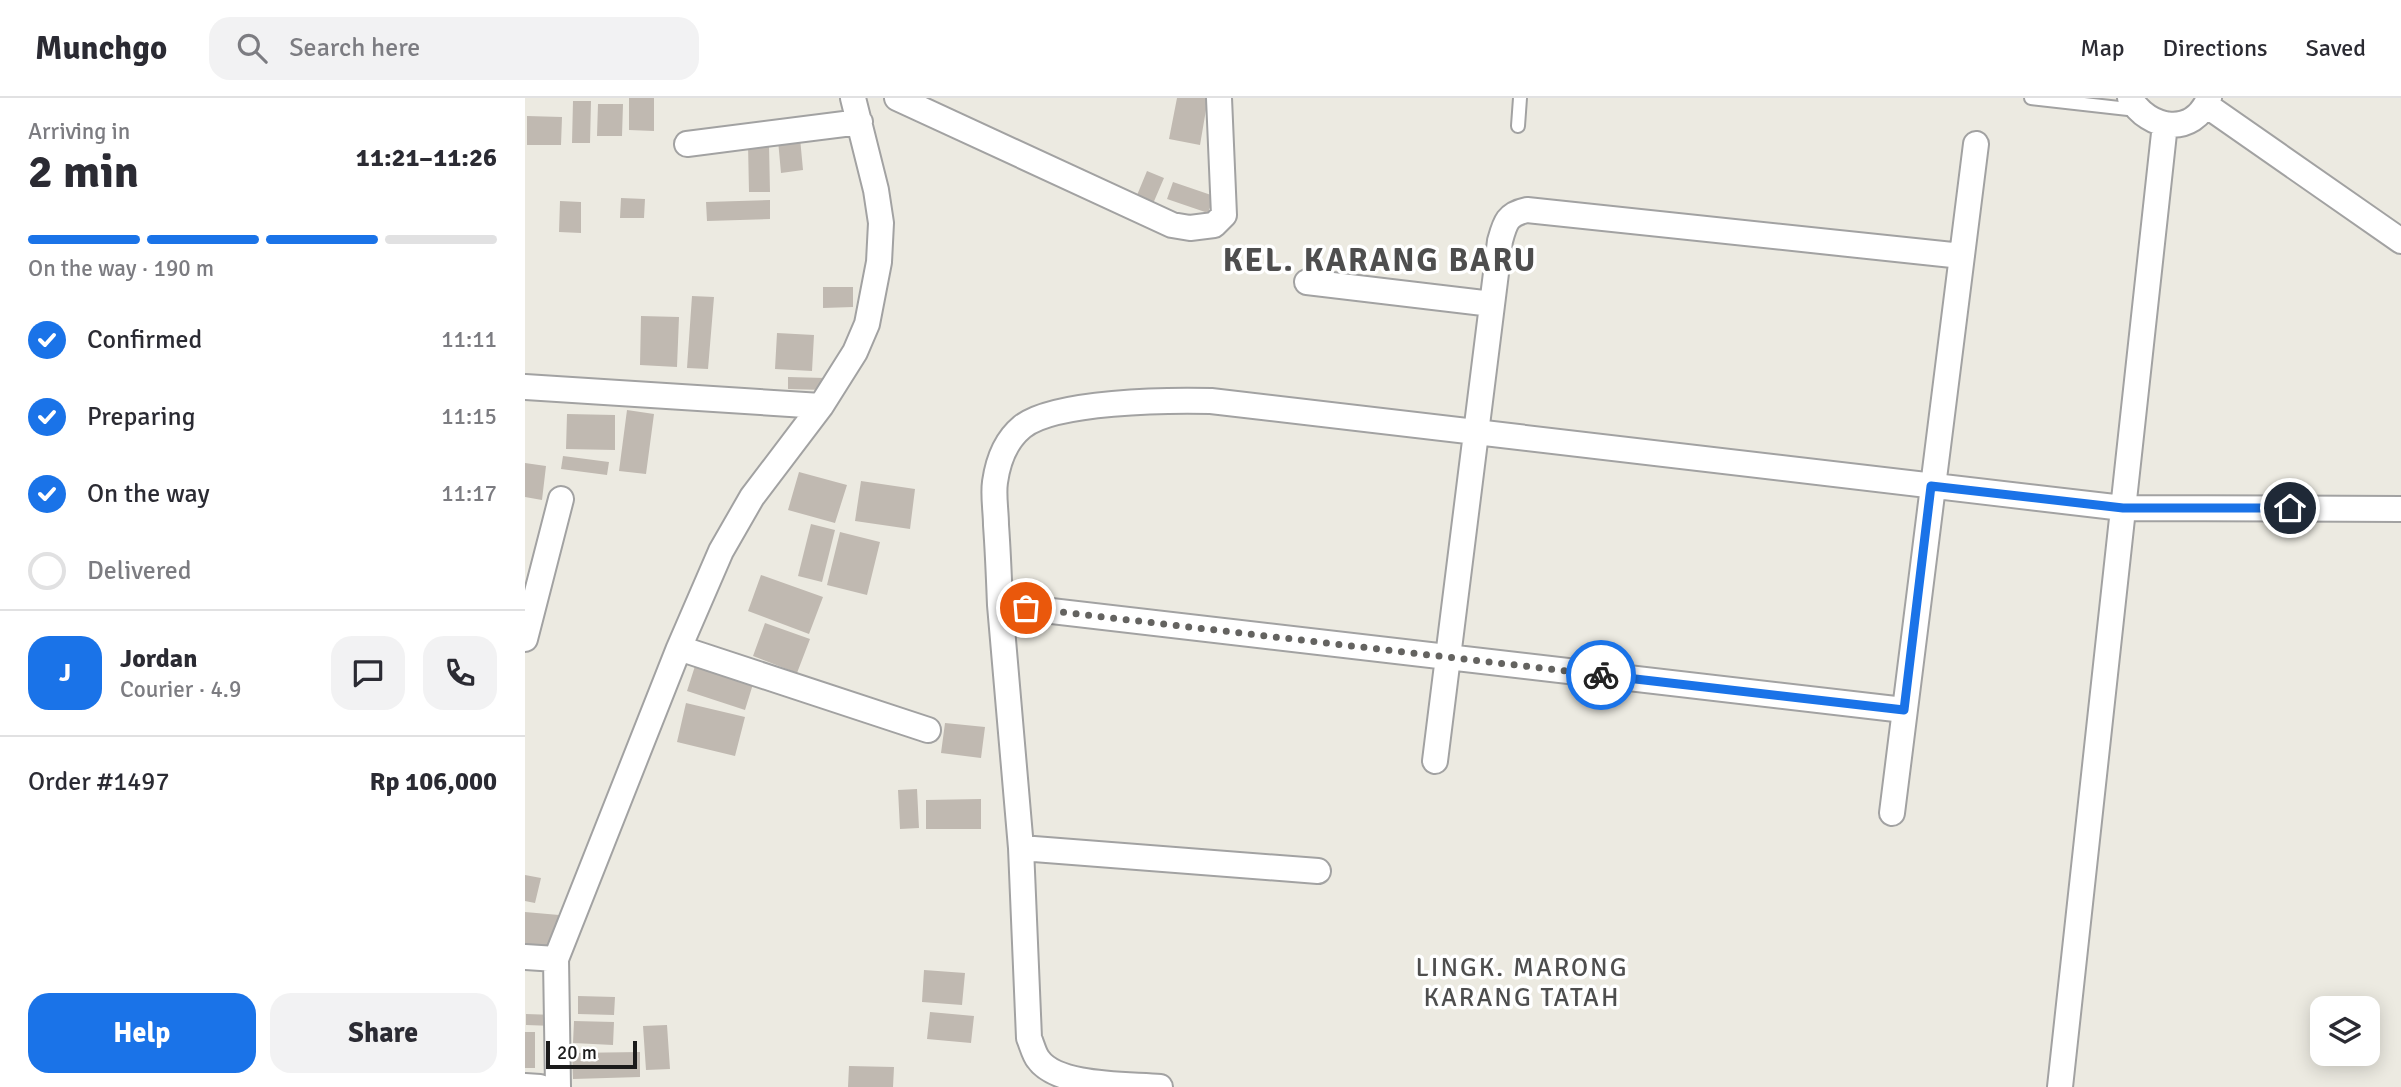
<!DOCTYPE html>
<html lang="en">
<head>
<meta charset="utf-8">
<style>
  :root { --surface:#fff; --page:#f2f2f3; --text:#2b2b33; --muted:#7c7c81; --line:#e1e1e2; --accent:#1a73e8 }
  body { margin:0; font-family:Signika,sans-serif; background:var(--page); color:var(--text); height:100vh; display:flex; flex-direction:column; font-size:26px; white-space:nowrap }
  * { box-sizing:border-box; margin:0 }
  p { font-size:23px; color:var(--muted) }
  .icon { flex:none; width:38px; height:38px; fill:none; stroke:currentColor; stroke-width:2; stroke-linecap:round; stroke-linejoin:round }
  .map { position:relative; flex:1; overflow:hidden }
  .side { display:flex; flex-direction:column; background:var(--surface); width:525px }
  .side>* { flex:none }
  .buttons { position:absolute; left:1785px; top:898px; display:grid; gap:14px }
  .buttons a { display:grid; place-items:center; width:70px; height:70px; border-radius:14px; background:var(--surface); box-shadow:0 4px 18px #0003; font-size:35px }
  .scale { position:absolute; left:21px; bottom:18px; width:91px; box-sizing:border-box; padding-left:7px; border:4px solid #1b1b1b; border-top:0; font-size:19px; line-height:24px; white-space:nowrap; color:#1b1b1b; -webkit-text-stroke:5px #fff; paint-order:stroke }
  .pin { position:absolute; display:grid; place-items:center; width:60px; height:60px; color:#fff; margin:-30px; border:4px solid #fff; border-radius:50%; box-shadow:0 2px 7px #0007 }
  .courier { position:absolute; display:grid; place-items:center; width:70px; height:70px; margin:-35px; border:5px solid #1a73e8; border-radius:50%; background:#fff; color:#222; box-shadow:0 2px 9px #0007 }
  .head em { font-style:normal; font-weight:700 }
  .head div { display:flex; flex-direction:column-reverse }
  .head { display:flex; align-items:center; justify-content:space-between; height:119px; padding:0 28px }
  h1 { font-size:46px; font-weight:700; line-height:52px }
  .bar { display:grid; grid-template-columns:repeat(4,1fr); gap:10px 7px; align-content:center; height:84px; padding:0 28px }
  .bar i { height:9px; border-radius:5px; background:var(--line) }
  .bar .on { background:var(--accent) }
  .bar p { grid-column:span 4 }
  .line { display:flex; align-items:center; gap:18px; padding:0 28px; border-top:2px solid var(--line) }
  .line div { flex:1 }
  .round { display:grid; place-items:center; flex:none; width:74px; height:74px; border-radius:21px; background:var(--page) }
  ol { padding:0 28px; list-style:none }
  li { display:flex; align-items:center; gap:21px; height:77px }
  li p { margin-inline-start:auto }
  li .icon { padding:7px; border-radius:50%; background:var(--accent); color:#fff; stroke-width:4 }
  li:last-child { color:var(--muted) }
  li i { width:38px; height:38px; border:4px solid var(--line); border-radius:50% }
  .button { display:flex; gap:14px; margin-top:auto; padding:14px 28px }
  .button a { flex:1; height:80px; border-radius:21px; background:var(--accent); color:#fff; font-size:28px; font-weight:700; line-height:80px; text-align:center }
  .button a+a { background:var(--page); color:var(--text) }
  header { display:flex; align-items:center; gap:42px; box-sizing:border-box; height:98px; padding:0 35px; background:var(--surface); border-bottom:2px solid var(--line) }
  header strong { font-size:33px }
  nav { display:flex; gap:38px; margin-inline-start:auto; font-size:24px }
  .search { width:490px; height:63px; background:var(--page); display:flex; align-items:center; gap:18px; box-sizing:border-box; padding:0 24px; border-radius:21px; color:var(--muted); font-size:26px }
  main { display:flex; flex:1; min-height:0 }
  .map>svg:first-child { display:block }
  .building { fill:#c0b9b1 }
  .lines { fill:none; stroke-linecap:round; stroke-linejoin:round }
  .service-casing { stroke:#a2a2a2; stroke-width:16 }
  .minor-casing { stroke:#a2a2a2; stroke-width:28 }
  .service { stroke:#fff; stroke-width:12 }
  .minor { stroke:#fff; stroke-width:24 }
  .done { stroke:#646360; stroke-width:7; stroke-dasharray:0 12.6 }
  .route { stroke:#1a73e8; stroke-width:9 }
  .labels { text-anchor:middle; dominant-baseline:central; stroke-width:7; stroke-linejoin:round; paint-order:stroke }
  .neighbourhood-label { font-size:26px; letter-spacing:2px; fill:#4e4e4e; stroke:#fff }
  .district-label { font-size:32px; font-weight:bold; letter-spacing:2px; fill:#4e4e4e; stroke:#fff }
</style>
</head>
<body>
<header>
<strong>Munchgo</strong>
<div class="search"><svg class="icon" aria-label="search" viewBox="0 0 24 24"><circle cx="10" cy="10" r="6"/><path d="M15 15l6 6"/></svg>Search here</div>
<nav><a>Map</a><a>Directions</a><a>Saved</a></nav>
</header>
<main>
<section class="side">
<div class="head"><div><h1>2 min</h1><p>Arriving in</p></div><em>11:21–11:26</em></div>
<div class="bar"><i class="on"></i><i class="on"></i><i class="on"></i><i></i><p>On the way · 190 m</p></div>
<ol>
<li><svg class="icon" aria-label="check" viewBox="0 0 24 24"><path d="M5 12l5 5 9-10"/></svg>Confirmed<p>11:11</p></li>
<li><svg class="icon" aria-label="check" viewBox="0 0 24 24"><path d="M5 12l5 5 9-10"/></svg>Preparing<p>11:15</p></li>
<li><svg class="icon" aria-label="check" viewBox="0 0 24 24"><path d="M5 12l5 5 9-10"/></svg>On the way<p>11:17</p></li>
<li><i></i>Delivered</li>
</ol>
<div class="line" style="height:126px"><b class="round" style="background:var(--accent);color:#fff">J</b><div><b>Jordan</b><p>Courier · 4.9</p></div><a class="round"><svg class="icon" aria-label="chat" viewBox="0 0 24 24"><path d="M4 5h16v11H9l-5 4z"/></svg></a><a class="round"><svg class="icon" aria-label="phone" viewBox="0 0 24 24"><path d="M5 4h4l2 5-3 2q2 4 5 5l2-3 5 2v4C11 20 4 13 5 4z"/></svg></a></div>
<div class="line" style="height:91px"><div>Order #1497</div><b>Rp 106,000</b></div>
<div class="button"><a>Help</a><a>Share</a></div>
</section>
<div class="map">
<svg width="1876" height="989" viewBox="0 0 1876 989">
  <rect width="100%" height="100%" fill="#eceae1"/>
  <path class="building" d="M104,0h25v33l-25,-1z
    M652,0h31l-8,47 -31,-6z
    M48,3h18l-1,42h-18z
    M73,6h25l-1,32h-25z
    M2,18l35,1 -1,28h-34z
    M275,40l3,32 -22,3 -3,-33z
    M223,46h21l1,48h-21z
    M622,73l17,7 -12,28 -17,-6z
    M648,84l41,14 -6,17 -41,-14z
    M96,100l24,1 -1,19h-24z
    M245,102v19l-63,2 -1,-19z
    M35,103l21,1v31l-22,-1z
    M298,189h30v20l-30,1z
    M167,198l22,1 -6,72 -21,-1z
    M116,218l38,1 -2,50 -37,-2z
    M252,235l37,2 -2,36 -37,-2z
    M263,279l37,1v12l-37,-1z
    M102,312l27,4 -8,60 -27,-3z
    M42,316l48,1v35l-49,-1z
    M38,358l46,6 -2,13 -46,-6z
    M0,365l21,3 -4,34 -17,-3z
    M274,374l48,13 -12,38 -47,-13z
    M336,383l54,8 -5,40 -55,-8z
    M286,426l24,6 -13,52 -24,-6z
    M315,434l40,10 -13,53 -40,-10z
    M236,477l62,22 -14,37 -61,-23z
    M240,525l45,16 -13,34 -44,-17z
    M170,568l58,18 -8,26 -58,-19z
    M161,605l59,14 -10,39 -58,-14z
    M420,625l40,4 -4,31 -40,-5z
    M392,691l2,39 -19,1 -2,-39z
    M456,701v30h-55v-29z
    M0,777l16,3 -6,25 -10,-2z
    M0,814l34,3 -4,32 -30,-3z
    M399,872l41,3 -3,32 -40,-3z
    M53,898l37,1 -1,18 -36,-1z
    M405,914l44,4 -3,27 -44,-4z
    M1,916l29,1 -1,11 -28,-1z
    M49,923l40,1 -1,23 -40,-2z
    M142,927l3,44 -24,1 -3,-44z
    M0,934h10v36h-10z
    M115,954v25l-67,2 -1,-26z
    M324,968l45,1 -1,20h-45z"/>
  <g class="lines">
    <g class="service-casing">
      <path id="service" d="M1506,0l106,12
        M993,28l2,-28"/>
    </g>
    <g class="minor-casing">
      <path id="minor" d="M372,0l275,127 18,3 24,-3 10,-10 -5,-117
        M1605,0c19,32 63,39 79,0
        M1681,7l195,136
        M162,46l173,-22
        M782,184l185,22
        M0,289l296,19
        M475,507c-1,-26 -2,-53 -4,-80 0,-14 -3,-29 -1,-43 3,-21 10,-41 27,-55 32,-26 147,-27 189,-26l912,107 278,1
        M0,541l36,-140
        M154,550l249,82
        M910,663l65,-520c5,-18 7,-27 27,-31l435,46
        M1367,715l84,-669
        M496,750l297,23
        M0,859l31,2
        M0,988l15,1
        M33,989l-2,-128 123,-311 42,-97 31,-54 69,-91 34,-54 12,-28 12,-62 2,-39 -5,-33 -23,-92
        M635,989c-31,-3 -103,0 -122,-28 -4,-5 -6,-14 -9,-21l-8,-190 -21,-243 904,105
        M1535,989l105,-963"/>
    </g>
    <use href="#service" class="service"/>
    <use href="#minor" class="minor"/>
  </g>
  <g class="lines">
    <path class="done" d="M501,510l575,67"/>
    <path class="route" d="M1076,577l303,35 27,-224 192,22h167"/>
  </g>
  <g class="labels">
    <g class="neighbourhood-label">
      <text x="997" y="870">LINGK. MARONG<tspan x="997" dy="30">KARANG TATAH</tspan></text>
    </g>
    <g class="district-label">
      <text x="855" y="162">KEL. KARANG BARU</text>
    </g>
  </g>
</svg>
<div class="buttons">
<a><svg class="icon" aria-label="layers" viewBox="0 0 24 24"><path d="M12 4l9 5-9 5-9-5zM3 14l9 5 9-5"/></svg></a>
</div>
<div class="scale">20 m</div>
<div class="pin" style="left:501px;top:510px;background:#ea580c"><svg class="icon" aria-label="bag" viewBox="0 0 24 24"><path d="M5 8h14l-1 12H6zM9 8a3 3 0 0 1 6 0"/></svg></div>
<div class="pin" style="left:1765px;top:410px;background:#1f2937"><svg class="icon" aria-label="home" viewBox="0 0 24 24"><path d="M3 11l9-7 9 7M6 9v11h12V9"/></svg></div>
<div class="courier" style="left:1076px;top:577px"><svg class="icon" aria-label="bike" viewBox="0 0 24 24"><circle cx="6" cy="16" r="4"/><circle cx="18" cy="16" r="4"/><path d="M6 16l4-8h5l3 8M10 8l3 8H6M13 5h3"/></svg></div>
</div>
</main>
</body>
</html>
